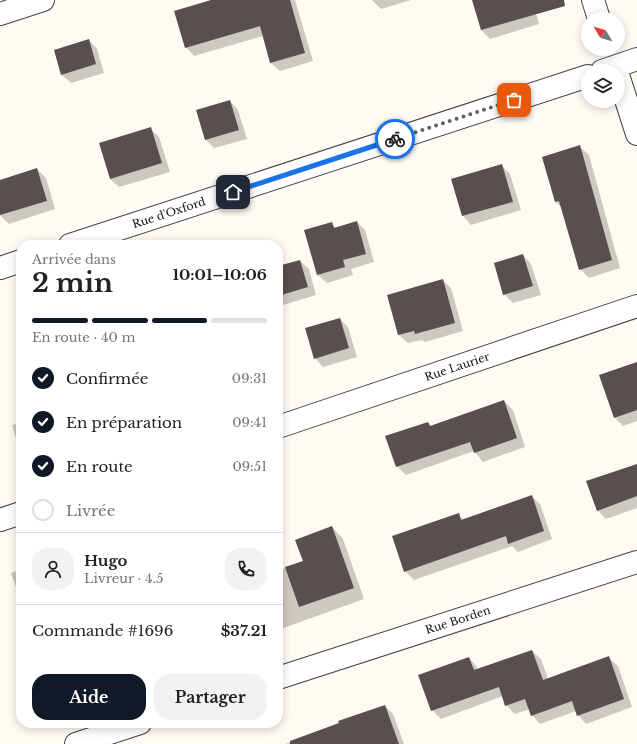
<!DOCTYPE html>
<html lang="fr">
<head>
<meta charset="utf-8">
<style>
  :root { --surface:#fff; --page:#f2f2f2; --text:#222; --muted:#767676; --line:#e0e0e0; --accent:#111827 }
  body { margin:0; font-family:"Libre Baskerville",serif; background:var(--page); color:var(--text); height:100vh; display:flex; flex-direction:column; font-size:15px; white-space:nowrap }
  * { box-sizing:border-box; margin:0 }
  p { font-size:13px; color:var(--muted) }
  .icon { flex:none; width:22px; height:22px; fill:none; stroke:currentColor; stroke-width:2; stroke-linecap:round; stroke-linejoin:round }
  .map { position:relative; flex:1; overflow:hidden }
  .drawer { position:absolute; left:16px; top:240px; width:267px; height:488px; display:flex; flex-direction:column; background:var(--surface); border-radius:16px; box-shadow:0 2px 10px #0003 }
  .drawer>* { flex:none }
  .needle { width:26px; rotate:308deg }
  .fabs { position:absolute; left:581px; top:12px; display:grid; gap:8px }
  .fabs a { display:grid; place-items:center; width:44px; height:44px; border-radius:50%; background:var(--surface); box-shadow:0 2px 10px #0003; font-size:20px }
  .pin { position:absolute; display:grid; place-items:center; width:34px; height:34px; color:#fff; margin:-17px; border-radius:8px; box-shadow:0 2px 6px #0006 }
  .courier { position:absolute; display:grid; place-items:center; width:40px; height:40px; margin:-20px; border:3px solid #1a73e8; border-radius:50%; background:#fff; color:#222; box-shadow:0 1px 5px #0007 }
  .headline em { font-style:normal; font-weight:700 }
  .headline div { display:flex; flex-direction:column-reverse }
  .headline { display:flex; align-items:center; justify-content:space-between; height:68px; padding:0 16px }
  h1 { font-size:26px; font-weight:700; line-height:30px }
  .bar { display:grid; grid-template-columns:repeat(4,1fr); gap:6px 4px; align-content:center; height:48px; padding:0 16px }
  .bar i { height:5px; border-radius:3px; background:var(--line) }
  .bar .on { background:var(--accent) }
  .bar p { grid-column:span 4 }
  .line { display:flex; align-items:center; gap:10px; padding:0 16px; border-top:1px solid var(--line) }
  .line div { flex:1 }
  .round { display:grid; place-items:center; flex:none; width:42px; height:42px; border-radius:16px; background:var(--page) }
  ol { padding:0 16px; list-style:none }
  li { display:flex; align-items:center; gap:12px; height:44px }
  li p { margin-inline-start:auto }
  li .icon { padding:4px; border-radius:50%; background:var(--accent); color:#fff; stroke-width:4 }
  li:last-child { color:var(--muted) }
  li i { width:22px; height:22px; border:2px solid var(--line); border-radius:50% }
  .button { display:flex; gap:8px; margin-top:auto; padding:8px 16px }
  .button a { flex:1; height:46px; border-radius:16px; background:var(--accent); color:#fff; font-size:16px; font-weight:700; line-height:46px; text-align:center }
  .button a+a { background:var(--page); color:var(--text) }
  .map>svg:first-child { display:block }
  .shadow { fill:#0003 }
  .building { fill:#594f4c }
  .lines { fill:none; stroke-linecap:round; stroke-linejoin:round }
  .minor-casing { stroke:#434343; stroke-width:24 }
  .minor { stroke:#fff; stroke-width:22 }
  .done { stroke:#64625f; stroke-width:4; stroke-dasharray:0 7.2 }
  .route { stroke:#1a73e8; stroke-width:5 }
  .labels { text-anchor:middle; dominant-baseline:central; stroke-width:4; stroke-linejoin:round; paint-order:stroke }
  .street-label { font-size:11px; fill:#101010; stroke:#fff }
</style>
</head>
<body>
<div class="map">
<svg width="637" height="744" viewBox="0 0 637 744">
  <rect width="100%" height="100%" fill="#fffaf3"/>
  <path class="shadow" d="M215,0h80l18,61 -33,10 -9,-8 -8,-27 -69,20 -8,-9z
    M372,0h39l-30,9z
    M473,0h59l7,24 -49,15 -9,-9z
    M89,40l8,9 7,24 -33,10 -9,-8 -7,-25z
    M230,101l8,9 9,29 -33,9 -8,-8z
    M150,128l9,9 11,35 -51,15 -9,-8z
    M580,147l9,8 31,113 -31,10 -9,-9 -18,-61 -6,-6 -13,-45z
    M502,166l8,8 11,36 -50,15 -8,-9 -11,-36z
    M37,169l9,9 9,31 -46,15 -9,-9v-34z
    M357,222l8,8 9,32 -23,7 2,6 -26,8 -9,-8 13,-52 5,5z
    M523,255l8,9 10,31 -28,8 -9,-9z
    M300,261l9,8 7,26 -33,10 -5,-5v-33z
    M442,280l9,8 12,43 -38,11 -3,-2 -14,3 -9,-8 -11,-39z
    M340,319l8,8 9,30 -34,10 -8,-9z
    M637,363v58l-14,5 -8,-8z
    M504,401l9,9 12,37 -42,15 -9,-11 -68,24 -9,-9 31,-43 4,4z
    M21,423v33l-9,-31z
    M637,465v43l-31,11 -9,-9z
    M531,496l9,8 12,35 -34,13 -6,-6 -98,34 -9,-9 53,-57 6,6z
    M332,527l11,12 21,60 -86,31v-59l26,-10z
    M21,569v33l-10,-29z
    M532,651l9,8 7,20 61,-21 9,8 14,41 -46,17 -8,-9 -2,-4 -36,13 -8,-9 -2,-6 -15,5 -9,-9 -3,-9 -62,23 -9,-9 37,-52 8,9 1,3z
    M385,706l8,8 11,30h-119l55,-20z"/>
  <path class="building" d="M211,0h79l15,53 -35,10 -10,-37 -75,22 -11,-37z
    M472,0h92l1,6 -84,24z
    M89,39l7,25 -35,11 -7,-25z
    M230,100l9,30 -34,10 -9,-30z
    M151,127l11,36 -52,16 -11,-36z
    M580,145l32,115 -33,10 -20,-69 -4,1 -13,-45z
    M502,164l11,38 -51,14 -11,-37z
    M37,168l10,33 -47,14v-35z
    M357,221l9,33 -23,6 2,7 -28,8 -13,-45 28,-8 2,6z
    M523,254l10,32 -30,9 -9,-32z
    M300,260l8,27 -30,9v-30z
    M443,279l12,44 -40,11 -1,-3 -16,4 -11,-40z
    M340,318l9,30 -35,11 -9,-31z
    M637,362v48l-23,8 -15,-43z
    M504,400l13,38 -43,15 -4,-11 -74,25 -11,-31 43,-14 2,4z
    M637,464v32l-40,15 -11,-30z
    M532,495l12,36 -36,13 -2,-8 -102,36 -12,-36 67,-23 2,7z
    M332,526l22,62 -55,19 -14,-40 18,-6 -8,-21z
    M532,650l11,30 66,-24 15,43 -47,17 -5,-15 -41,15 -6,-17 -20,7 -6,-19 -68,24 -13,-36 51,-18 5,13z
    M385,705l14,39h-109v-3l49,-18 -1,-2z"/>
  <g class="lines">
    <g class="minor-casing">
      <g id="minor">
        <path d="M593,0l6,19"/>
        <path d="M0,14l43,-14"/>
        <path d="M602,71l35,-12"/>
        <path d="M618,75l19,59"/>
        <path id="s1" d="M70,245l518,-169"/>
        <path d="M0,268l21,-7"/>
        <path id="s2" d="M278,427l359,-121"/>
        <path d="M0,520l21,-7"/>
        <path id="s3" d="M278,678l359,-116"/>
        <path d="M76,744l64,-21"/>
      </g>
    </g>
    <use href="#minor" class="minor"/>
  </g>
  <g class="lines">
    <path class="done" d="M395,139l119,-39"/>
    <path class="route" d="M233,192l162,-53"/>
  </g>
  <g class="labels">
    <g class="street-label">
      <text stroke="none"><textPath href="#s1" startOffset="104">Rue d'Oxford</textPath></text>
      <text stroke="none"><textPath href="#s2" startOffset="189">Rue Laurier</textPath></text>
      <text stroke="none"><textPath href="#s3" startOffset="189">Rue Borden</textPath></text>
    </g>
  </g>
</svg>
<div class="fabs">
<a><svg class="needle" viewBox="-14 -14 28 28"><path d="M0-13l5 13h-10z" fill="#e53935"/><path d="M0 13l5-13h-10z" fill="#767676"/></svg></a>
<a><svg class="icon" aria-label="layers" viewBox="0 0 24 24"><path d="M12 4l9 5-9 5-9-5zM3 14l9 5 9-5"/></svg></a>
</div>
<div class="pin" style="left:514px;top:100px;background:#ea580c"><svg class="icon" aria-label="bag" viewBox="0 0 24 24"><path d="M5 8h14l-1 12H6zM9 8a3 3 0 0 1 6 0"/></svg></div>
<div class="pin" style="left:233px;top:192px;background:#1f2937"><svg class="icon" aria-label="home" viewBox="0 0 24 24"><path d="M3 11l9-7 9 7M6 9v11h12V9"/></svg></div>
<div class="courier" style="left:395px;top:139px"><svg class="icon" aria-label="bike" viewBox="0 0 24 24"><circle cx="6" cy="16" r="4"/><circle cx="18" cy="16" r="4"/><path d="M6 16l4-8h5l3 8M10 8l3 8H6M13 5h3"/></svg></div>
<section class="drawer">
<div class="headline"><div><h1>2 min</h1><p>Arrivée dans</p></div><em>10:01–10:06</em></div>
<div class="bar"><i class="on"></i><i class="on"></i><i class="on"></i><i></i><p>En route · 40 m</p></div>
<ol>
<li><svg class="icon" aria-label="check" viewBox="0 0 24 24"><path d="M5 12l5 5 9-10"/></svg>Confirmée<p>09:31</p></li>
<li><svg class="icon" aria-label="check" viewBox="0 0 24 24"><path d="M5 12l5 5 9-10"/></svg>En préparation<p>09:41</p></li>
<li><svg class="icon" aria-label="check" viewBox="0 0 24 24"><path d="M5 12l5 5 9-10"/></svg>En route<p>09:51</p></li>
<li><i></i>Livrée</li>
</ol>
<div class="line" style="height:72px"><a class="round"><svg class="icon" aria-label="person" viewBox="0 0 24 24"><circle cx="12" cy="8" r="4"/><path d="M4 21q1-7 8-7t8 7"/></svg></a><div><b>Hugo</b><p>Livreur · 4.5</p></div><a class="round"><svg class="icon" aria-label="phone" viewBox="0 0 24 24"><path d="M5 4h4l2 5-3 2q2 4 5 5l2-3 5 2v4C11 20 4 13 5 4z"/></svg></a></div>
<div class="line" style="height:52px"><div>Commande #1696</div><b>$37.21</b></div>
<div class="button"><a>Aide</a><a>Partager</a></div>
</section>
</div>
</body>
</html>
